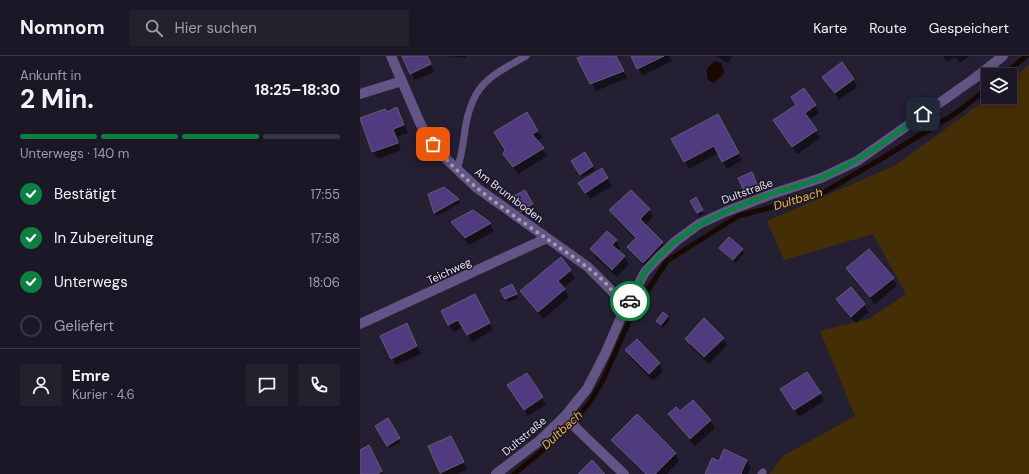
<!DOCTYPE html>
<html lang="de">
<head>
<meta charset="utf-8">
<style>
  :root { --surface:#1b1726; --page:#24202e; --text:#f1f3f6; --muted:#a09fa7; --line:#393643; --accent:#0b8043 }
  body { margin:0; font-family:"DM Sans",sans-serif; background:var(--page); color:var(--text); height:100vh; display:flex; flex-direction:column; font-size:15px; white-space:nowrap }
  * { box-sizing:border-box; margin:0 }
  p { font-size:13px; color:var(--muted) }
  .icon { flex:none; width:22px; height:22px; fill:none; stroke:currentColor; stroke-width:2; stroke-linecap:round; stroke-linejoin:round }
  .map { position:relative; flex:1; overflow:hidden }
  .sheet { display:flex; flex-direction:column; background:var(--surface); width:360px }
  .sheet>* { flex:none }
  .buttons { position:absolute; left:621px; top:12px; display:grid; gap:8px }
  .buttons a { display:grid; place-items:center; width:36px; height:36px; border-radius:0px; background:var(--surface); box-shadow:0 2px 10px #0003,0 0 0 1px var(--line); font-size:20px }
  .pin { position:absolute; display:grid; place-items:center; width:34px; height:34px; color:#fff; margin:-17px; border-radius:8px; box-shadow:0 2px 6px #0006 }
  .courier { position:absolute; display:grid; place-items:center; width:40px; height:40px; margin:-20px; border:3px solid #0b8043; border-radius:50%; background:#fff; color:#222; box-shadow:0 1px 5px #0007 }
  .summary em { font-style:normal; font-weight:700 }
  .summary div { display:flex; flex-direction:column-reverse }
  .summary { display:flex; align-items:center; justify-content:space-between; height:68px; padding:0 20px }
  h1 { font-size:26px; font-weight:700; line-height:30px }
  .bar { display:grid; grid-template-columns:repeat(4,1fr); gap:6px 4px; align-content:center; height:48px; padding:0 20px }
  .bar i { height:5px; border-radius:3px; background:var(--line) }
  .bar .current { background:var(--accent) }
  .bar p { grid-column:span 4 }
  .line { display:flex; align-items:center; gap:10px; padding:0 20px; border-top:1px solid var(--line) }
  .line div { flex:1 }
  .round { display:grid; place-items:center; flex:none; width:42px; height:42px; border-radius:0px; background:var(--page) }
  ol { padding:0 20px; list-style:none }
  li { display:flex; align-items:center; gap:12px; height:44px }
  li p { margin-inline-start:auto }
  li .icon { padding:4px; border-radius:50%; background:var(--accent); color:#fff; stroke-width:4 }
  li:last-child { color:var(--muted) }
  li i { width:22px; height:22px; border:2px solid var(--line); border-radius:50% }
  header { display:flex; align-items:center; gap:24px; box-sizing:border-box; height:56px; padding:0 20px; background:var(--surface); border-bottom:1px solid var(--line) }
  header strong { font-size:19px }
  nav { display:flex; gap:22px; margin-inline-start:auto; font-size:14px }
  .search { width:280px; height:36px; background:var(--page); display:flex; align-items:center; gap:10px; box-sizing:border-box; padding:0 14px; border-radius:0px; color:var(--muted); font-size:15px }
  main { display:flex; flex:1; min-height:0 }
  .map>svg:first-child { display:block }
  .green { fill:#442e06 }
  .water { fill:#170900 }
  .shadow { fill:#0007 }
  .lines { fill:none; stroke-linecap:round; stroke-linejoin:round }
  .stream { stroke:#170900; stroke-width:5 }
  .building { fill:#513b80; stroke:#625d73 }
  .service { stroke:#625585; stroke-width:7 }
  .minor { stroke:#625585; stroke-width:10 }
  .done { stroke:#a19ead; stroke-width:4; stroke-dasharray:0 7.2 }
  .route { stroke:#0b8043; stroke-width:5 }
  .labels { text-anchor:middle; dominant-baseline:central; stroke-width:3; stroke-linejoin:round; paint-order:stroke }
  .street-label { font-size:11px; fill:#e4e2ef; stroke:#1b1628 }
  .water-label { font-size:12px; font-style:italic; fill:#f1b242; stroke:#1b1628 }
</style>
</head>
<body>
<header>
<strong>Nomnom</strong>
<div class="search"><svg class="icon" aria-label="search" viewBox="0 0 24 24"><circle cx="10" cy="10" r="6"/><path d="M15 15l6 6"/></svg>Hier suchen</div>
<nav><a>Karte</a><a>Route</a><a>Gespeichert</a></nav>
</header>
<main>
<section class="sheet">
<div class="summary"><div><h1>2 Min.</h1><p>Ankunft in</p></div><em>18:25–18:30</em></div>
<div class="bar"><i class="current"></i><i class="current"></i><i class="current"></i><i></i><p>Unterwegs · 140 m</p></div>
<ol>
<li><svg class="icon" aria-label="check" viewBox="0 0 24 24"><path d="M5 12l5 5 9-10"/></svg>Bestätigt<p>17:55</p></li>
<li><svg class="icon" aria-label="check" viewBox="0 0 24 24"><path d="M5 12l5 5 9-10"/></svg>In Zubereitung<p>17:58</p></li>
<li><svg class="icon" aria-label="check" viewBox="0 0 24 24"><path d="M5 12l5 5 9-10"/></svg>Unterwegs<p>18:06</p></li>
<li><i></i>Geliefert</li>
</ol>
<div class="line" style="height:72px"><a class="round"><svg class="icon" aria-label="person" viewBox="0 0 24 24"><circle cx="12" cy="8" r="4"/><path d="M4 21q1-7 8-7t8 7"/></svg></a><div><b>Emre</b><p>Kurier · 4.6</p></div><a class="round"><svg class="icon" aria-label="chat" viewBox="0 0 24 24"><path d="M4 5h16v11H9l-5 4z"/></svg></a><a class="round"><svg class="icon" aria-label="phone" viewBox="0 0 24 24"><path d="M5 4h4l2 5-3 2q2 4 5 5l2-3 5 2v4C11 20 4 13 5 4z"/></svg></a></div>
</section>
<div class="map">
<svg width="669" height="418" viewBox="0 0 669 418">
  <rect width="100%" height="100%" fill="#241f32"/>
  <path class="green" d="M669,8v410h-260l14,-18 72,-40 -35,-85 49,-12 37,-25 -33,-60 -89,26 -17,-39 129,-56 93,-68h21v-16z"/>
  <path class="water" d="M356,5l5,2 3,7 -1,5 -9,8 -6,-3c-3,-10 -1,-14 8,-19z"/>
  <path class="shadow" d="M43,0h24l7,16 -19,8z
    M89,0h17v2z
    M226,0h29l12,22 -31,13 -18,-32z
    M273,0h36l3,5 -30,15z
    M356,0h16l-4,7z
    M583,0h27l-10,7 -5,-6 -8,5z
    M493,24l4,7 -18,13 -11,-16z
    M444,33l15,24 -10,7 11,18 -23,16 -18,-26 18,-23z
    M37,52l11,25 -12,4 5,13 -23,9 -5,-7 -12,-33 26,-6z
    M357,59l25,45 -15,9 -9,-16 -29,16 -16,-30z
    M178,75l4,7 -6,3 11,15 -29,18 -14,-20 2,-3 -7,-11z
    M225,98l10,16 -13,7 -10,-16z
    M242,113l10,17 -22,13 -6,-9z
    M393,121l7,14 -13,5 -2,-3z
    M83,132l15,12 2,3 -23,13 -7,-21z
    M164,135l11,17 -11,7 -11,-17z
    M271,135l18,19 4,7 -8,8 17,18 5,7 -20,19 -14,-15 -4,-7 7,-7 -21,-22 -4,-7z
    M335,143l9,15 -4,2 -9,-15z
    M113,155l17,13 4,7 -25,14 -13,-16 -4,-7z
    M256,185l4,7 -2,3 6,6 5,7 -12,13 -22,-20 -4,-8z
    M360,192l22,2 2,3 -8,10 -14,-12z
    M201,203l14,19 -12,10 6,9 -26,22 -17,-21 -5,-7z
    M487,212l46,11 4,7 -22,18 -23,-28z
    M154,233l4,9 -10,4 -6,-12z
    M491,233l13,16 5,7 -13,11 -14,-16 -4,-7z
    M119,246l14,28 -21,12 -9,-15 -10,5 -11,-20z
    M304,257l6,7 -7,8 -6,-7z
    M50,276l11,22 -25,11 -4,-7z
    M363,282l4,7 -18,19 -19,-18 -4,-7z
    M267,294l32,13 4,8 -10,10 -22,-23z
    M153,336l29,6 4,7 -18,11z
    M460,338l4,7 -25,16 -13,-21z
    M333,345l17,20 5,7 -20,18 -22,-25 -4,-7 11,-1z
    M277,360l38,38 4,7 -12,13h-23l-27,-27 -5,-7z
    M27,364l14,22 -11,6 -13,-22z
    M91,381l16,32 -10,5h-15l-13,-27z
    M0,395l13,3 10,20h-23z
    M386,404l5,8 -3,6h-42l14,-12z"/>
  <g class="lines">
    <path class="stream" d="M644,19l22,-19
      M154,418l28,-23 34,-32 14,-17 13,-22 31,-69 33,-50 71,-45 81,-21 62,-36 75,-46 32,-25"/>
  </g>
  <path class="building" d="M42,0h25l4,8 -21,10z
    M223,0h33l8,15 -34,13 -13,-26z
    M271,0h33l-27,13z
    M482,6l12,17 -19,14 -13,-16z
    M444,32l12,17 -11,8 12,17 -25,17 -19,-27 23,-15 -5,-8z
    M37,51l7,18 -11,4 5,14 -26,9 -12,-34 25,-9 2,3z
    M167,56l11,19 -6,3 12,14 -31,19 -10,-13 2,-4 -11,-18z
    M358,58l21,39 -17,9 -8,-16 -30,16 -13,-23z
    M225,96l8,14 -13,9 -9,-14z
    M242,112l6,10 -23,15 -7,-10z
    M392,116l6,15 -13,6 -7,-15z
    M84,131l15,12 -25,14 -6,-19z
    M165,134l8,14 -12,8 -9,-15z
    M271,134l19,19 -10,10 23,23 -20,21 -16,-16 9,-9 -27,-28z
    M336,141l7,13 -6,3 -7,-12z
    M113,154l18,13 -26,15 -14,-16z
    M247,175l10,9 -5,5 13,11 -13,14 -22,-21z
    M369,181l14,12 -10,11 -14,-12z
    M509,193l25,29 -24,19 -24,-29z
    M201,201l10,13 -13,11 7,8 -27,23 -18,-21z
    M152,228l5,10 -12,5 -5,-9z
    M491,231l14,17 -14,13 -15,-18z
    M115,238l15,29 -23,12 -9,-15 -10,5 -7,-14z
    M303,256l5,4 -7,9 -5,-4z
    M344,262l20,20 -20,19 -19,-18z
    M47,267l10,23 -26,13 -11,-23z
    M277,283l23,24 -11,11 -24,-24z
    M447,316l14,21 -27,17 -14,-21z
    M167,317l16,24 -19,13 -17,-25z
    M333,344l18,20 -21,19 -22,-25 8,-7 4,4z
    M277,358l39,39 -21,21h-9l-35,-34z
    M28,362l12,20 -13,8 -12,-20z
    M91,380l13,26 -24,11 -12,-27z
    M9,389l13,26 -5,3h-17v-24z
    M364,393l23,11 -6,13 1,1h-37l7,-16 7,3z
    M232,404l13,14h-27z"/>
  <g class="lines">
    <path class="service" d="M97,113c5,-13 6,-25 8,-39 7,-46 24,-53 61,-74
      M401,418l2,-2"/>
    <path class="minor" d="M31,0l29,67 6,12 15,19 36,34 111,79 23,23 5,6 6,19
      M0,38l42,-13
      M0,268l187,-86
      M206,359l10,13 48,46
      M136,418l43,-33 27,-26 21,-26 18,-35 17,-39 23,-43 13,-14 18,-17 23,-17 26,-12 47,-18 49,-16 36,-17 118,-83 28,-22"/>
  </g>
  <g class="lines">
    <path class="done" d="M73,88c32,41 82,72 124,102 18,12 47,31 58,49 3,6 5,13 7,20l8,-14"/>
    <path class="route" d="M270,245c5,-10 10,-21 16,-30 34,-43 77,-60 128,-78 16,-5 33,-9 49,-16 38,-16 67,-39 100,-63"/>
  </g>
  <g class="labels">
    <g class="street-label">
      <text transform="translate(387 135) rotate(-20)">Dultstraße</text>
      <text transform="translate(149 139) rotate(37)">Am Brunnboden</text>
      <text transform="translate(89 215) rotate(-25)">Teichweg</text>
      <text transform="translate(164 380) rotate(-40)">Dultstraße</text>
    </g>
    <g class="water-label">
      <text transform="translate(438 143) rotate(-17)">Dultbach</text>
      <text transform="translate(202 374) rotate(-43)">Dultbach</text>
    </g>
  </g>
</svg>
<div class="buttons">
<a><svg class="icon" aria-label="layers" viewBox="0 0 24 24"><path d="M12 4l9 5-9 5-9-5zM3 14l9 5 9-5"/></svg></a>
</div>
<div class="pin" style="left:73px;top:88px;background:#ea580c"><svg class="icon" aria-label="bag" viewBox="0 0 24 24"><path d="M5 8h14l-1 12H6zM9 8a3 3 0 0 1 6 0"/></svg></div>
<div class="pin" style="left:563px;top:58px;background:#1f2937"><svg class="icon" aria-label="home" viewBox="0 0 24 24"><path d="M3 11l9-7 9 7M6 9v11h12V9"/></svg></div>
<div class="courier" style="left:270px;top:245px"><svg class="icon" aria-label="car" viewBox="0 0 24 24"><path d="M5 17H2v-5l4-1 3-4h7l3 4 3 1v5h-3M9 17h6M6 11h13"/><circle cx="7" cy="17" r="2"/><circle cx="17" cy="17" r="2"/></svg></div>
</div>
</main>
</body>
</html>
